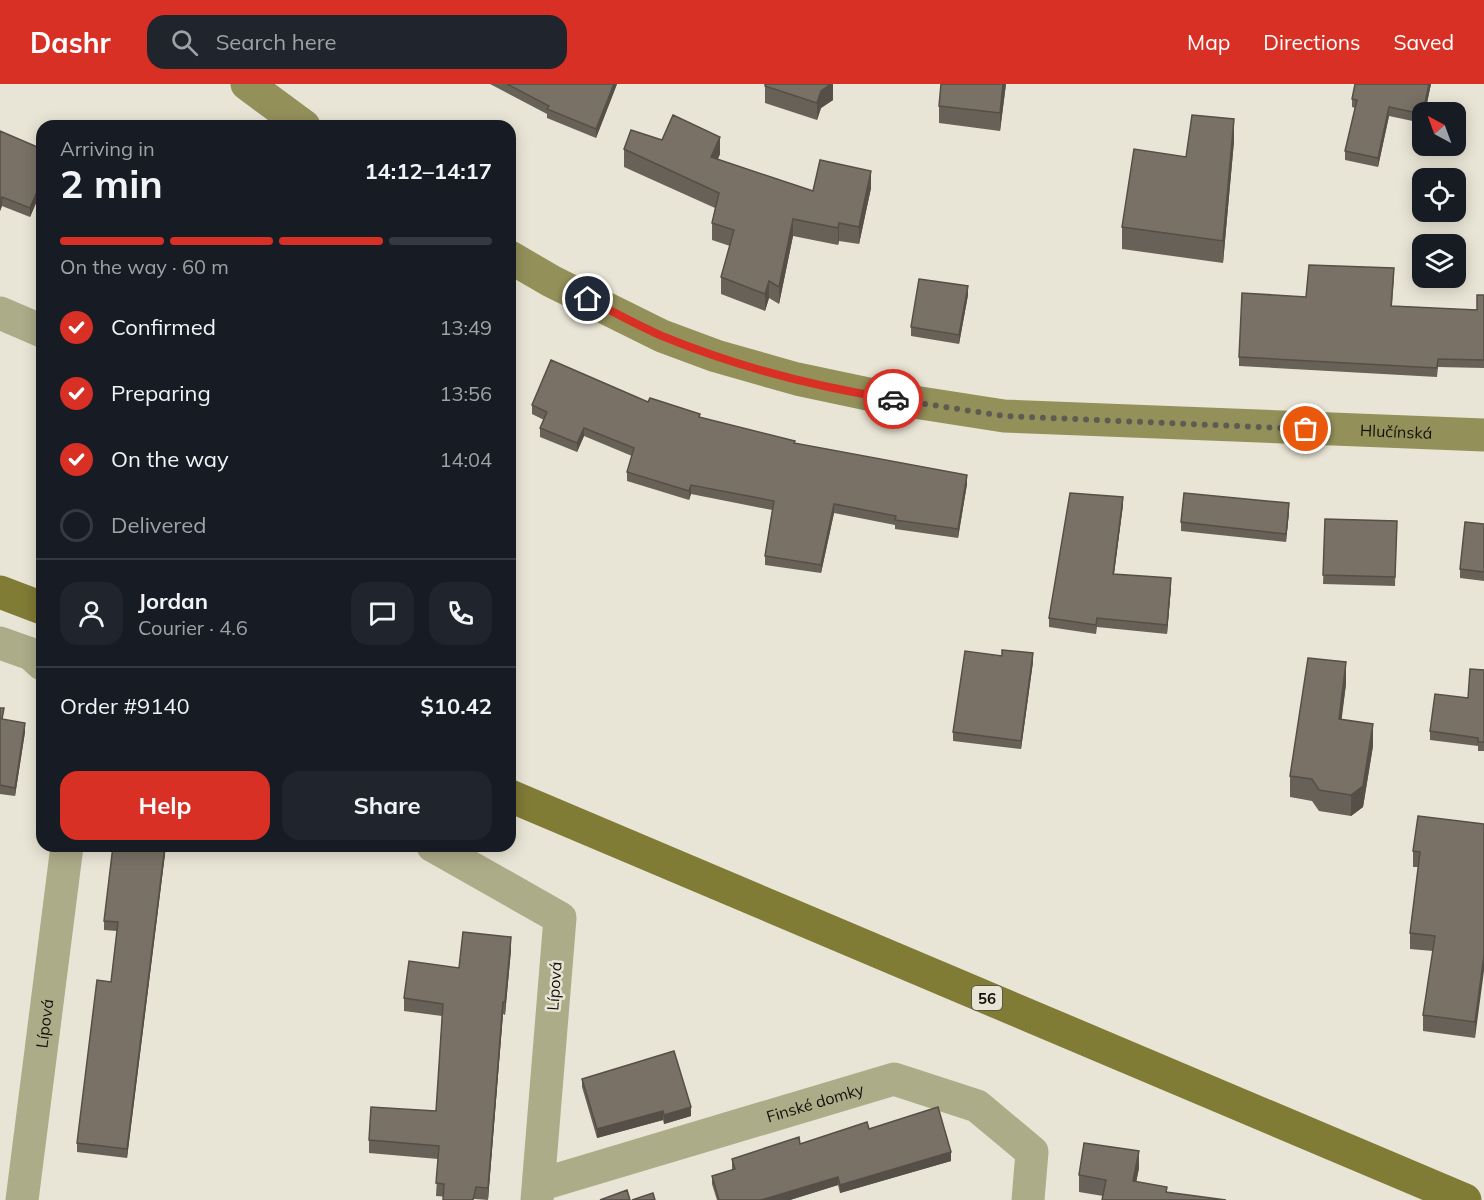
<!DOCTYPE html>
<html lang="en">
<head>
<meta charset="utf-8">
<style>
  :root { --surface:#171b24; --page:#20242c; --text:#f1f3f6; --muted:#9ea1a6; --line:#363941; --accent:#d93025 }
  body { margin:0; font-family:Mulish,sans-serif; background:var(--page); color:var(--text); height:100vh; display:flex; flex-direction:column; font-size:22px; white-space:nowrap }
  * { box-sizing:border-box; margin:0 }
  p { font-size:20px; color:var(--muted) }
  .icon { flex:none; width:33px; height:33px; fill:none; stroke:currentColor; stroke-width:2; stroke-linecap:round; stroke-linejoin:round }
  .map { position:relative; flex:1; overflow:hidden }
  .side { position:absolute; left:36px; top:36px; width:480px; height:732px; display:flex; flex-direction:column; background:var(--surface); border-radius:18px; box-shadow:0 3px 15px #0003 }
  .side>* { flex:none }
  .needle { width:39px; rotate:319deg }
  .controls { position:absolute; left:1412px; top:18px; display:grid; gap:12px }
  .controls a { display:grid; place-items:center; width:54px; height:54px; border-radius:12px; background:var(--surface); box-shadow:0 3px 15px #0003; font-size:30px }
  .pin { position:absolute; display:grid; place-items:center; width:51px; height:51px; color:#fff; margin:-26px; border:3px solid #fff; border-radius:50%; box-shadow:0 2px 6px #0007 }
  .courier { position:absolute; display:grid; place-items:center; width:60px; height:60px; margin:-30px; border:4px solid #d93025; border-radius:50%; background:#fff; color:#222; box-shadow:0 2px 8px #0007 }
  .head em { font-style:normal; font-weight:700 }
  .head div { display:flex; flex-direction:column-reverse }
  .head { display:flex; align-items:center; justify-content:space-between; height:102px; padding:0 24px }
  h1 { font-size:39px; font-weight:700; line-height:45px }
  .bar { display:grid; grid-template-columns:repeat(4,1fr); gap:9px 6px; align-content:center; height:72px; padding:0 24px }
  .bar i { height:8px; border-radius:4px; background:var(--line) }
  .bar .on { background:var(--accent) }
  .bar p { grid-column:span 4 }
  .line { display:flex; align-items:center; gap:15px; padding:0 24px; border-top:2px solid var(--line) }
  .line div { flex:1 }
  .round { display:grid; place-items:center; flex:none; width:63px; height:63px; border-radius:18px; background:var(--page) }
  ol { padding:0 24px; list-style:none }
  li { display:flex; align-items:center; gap:18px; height:66px }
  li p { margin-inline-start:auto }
  li .icon { padding:6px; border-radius:50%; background:var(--accent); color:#fff; stroke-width:4 }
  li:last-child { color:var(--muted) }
  li i { width:33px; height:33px; border:3px solid var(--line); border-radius:50% }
  .cta { display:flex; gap:12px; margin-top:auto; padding:12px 24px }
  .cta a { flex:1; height:69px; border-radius:18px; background:var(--accent); color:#fff; font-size:24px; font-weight:700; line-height:69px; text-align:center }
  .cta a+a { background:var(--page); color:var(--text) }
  header { display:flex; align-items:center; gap:36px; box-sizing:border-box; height:84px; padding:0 30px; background:var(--accent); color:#fff }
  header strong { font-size:28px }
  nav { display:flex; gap:33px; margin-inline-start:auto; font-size:21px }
  .search { width:420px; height:54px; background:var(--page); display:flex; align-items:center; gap:15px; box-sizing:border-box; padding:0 21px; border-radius:18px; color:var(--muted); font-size:22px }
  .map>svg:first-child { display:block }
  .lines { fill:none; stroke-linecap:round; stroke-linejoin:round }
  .street { stroke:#adac88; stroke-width:33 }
  .secondary { stroke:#93905a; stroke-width:33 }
  .primary { stroke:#807b35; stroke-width:33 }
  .wall { fill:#686157 }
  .shaded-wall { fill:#554f47 }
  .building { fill:#797165; stroke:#554f47; stroke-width:1.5 }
  .done { stroke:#5d5b52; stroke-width:6; stroke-dasharray:0 10.8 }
  .route { stroke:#d93025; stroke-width:8 }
  .labels { text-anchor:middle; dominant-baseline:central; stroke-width:5; stroke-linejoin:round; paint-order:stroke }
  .shield { fill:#e9e5d6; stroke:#525048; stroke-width:1.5 }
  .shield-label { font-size:15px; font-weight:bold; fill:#12100b }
  .street-label { font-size:16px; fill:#12100b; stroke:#e9e5d6 }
</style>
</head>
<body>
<header>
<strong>Dashr</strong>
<div class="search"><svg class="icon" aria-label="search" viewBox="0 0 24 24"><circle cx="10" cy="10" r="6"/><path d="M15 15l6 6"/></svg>Search here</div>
<nav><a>Map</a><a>Directions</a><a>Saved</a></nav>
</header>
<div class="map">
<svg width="1484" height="1116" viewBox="0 0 1484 1116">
  <rect width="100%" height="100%" fill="#e9e5d6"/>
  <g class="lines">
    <g class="street">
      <path d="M0,229l42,18"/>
      <path d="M0,559l31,11 11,10"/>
      <path d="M433,762l127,72 -23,282"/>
      <path id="s1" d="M539,1101l355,-106 83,27 55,46 -4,48"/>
      <path id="s2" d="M22,1116l45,-354"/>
    </g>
    <g class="secondary">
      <path d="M247,0l57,42"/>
      <path id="s3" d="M510,173l41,24 111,55 54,20 81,23 85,18 122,19 480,19"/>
    </g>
    <path class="primary" d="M0,508l42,16
      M510,712l955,404"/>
  </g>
  <path class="wall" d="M490,0h127l-21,54 -49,-20v-4z
    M833,0v16l-12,8 -4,12 -52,-17v-17z
    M1006,0l-6,47 -61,-8v-17z
    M1355,0h76l-6,28h-3v11l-33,-7 -11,51 -33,-7v-9l10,-43 -3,-1v-8z
    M0,47l42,18v40l-12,28 -28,-11 -2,5z
    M662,56l58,14 -2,5 95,32 58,-3 -12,56 -20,-3 -1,4 -45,-9 -14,68 -10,-6 -4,13 -44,-17v-17l9,-31 -18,-6v-17l3,-15 -91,-41v-18z
    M1234,57l-11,122 -101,-14v-22l64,-70z
    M1394,193l-2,29 85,4 7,-15v73l-46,-1 -1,10 -198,-11v-9l67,-60z
    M968,211l-9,49 -48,-8v-9z
    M648,318l52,16 95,25 172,41 -9,54 -63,-9v-4l-61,-12 -13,60 -56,-8v-9l7,-46 -81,-16 -2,6 -62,-19v-9l5,-16 -48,-20 -7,16 -37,-15v-9l4,-8 -12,-6v-9z
    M1123,421l-9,69 57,13 -4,47 -70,-7 -1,7 -47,-7v-9z
    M1289,428l-3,30 -105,-11v-9z
    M1325,435l72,2 -2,65 -72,-2z
    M1484,440v57l-24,-3v-9z
    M1033,578l-12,87 -68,-8v-9z
    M1484,586v81h-6v-5l-48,-6v-9l38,-33z
    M1346,600l-5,36 32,26 -10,61 -12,9 -32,-5 -7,-10 -22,-4v-21z
    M0,624l3,11 22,13 -10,64 -15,-2z
    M1484,740l-9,214 -52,-7v-16l10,-64 -23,-2v-16l8,-66h-5v-16z
    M113,762h53l-39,312 -50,-6v-9l34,-161 6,-51 -13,-1v-9z
    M511,866l-6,65 -2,-1 -15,186 -52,-4 2,-37 -69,-6v-13l67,-29 6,-95 -38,-5v-13l55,-30z
    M582,995l109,37 -27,8 -1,-4 -66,18 -15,-51z
    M869,1045l82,32 -111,32 -2,-8 -48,15h-73l-5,-16v-8l20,-6v-11z
    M1139,1084l-3,14 31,10 -64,4 -24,-4v-17z"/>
  <path class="shaded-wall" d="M614,0h3l-21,54v-9z
    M831,0h2v16l-12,8 -4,12v-17l4,-12z
    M1003,0h3l-6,47v-18z
    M1429,0h2l-6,28h-2z
    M1389,23v9l-11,51v-9z
    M1234,35v22l-11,122v-22z
    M720,53v17l-9,20v-17z
    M871,87v17l-12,56v-17z
    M42,96v9l-12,28v-9z
    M2,113v9l-2,5v-9z
    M793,135v17l-14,68v-17z
    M839,139v18l-1,4v-17z
    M769,197v17l-4,13v-17z
    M968,202v9l-9,49v-9z
    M584,344v8l-7,16v-9z
    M967,391v9l-9,54v-9z
    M691,401v9l-2,6v-9z
    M1123,413v8l-10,77v-8z
    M1289,419v9l-3,30v-8z
    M834,420v9l-13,60v-8z
    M1171,494v9l-4,47v-9z
    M1033,569v9l-12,87v-8z
    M1346,578v22l-7,57v-22z
    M25,639v9l-10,64v-8z
    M1373,640v22l-10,61 -12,9v-21z
    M165,762h1l-39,312v-9z
    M511,853v13l-6,65v-13z
    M1484,871v16l-9,67v-16z
    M503,918v12l-15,186v-12z
    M691,1023v9l-27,8v-9z
    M663,1027v9l-66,18v-9z
    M1139,1067v17l-6,30v-17z
    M951,1068v9l-111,32v-8z
    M838,1093v8l-48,15h-29z"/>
  <path class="building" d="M507,0h107l-18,45 -49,-20 2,-3z
    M765,0h66l-10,7 -4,12 -52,-17z
    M941,0h62l-3,29 -61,-7z
    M1355,0h74l-6,28h-1v2l-33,-7 -11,51 -33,-7 12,-51 -5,-1z
    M673,31l47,22 -9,20 102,34 7,-31 51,11 -12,56 -20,-4 -1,5 -45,-9 -14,68 -10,-6 -4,13 -44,-17 13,-47 -22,-7 7,-30 -95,-44 7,-19 31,10z
    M1192,31l42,4 -11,122 -101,-14 12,-78 52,8z
    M0,47l42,18v31l-12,28 -28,-11 -2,5z
    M1309,181l85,3 -3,38 86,4v-15h7v65l-46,-1 -1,9 -198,-11 3,-64 64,4z
    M919,195l49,7 -9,49 -48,-8z
    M551,276l97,42 2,-4 50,16 -1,3 96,24 -1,2 173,32 -9,54 -63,-9 1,-4 -62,-12 -13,61 -56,-9 9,-55 -83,-16 -2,6 -62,-19 7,-24 -50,-20 -7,15 -37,-15 7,-16 -15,-7z
    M1070,409l53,4 -10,77 58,4 -4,47 -70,-7 -1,7 -47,-7z
    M1184,409l105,10 -3,31 -105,-12z
    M1325,435l72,2 -2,56 -72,-2z
    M1465,438l19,2v48l-24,-3z
    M1002,566l31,3 -12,88 -68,-9 12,-81 37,5z
    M1308,574l38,4 -7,57 34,5 -10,62 -12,9 -32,-5 -7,-11 -22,-3z
    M1470,585l14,1v72h-6v-4l-48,-7 5,-37 33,4z
    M0,624h4l-2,11 23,4 -10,65 -15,-3z
    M1418,732l66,8v131l-9,67 -52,-7 12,-79 -25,-3 10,-81 -7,-1z
    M113,762h52l-38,303 -50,-6 20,-163 14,2 7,-60 -14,-1z
    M463,848l48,5 -6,65h-2l-15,186 -12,-1 -3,13h-30l1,-16 -8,-1 3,-37 -70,-6 2,-33 65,4 7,-107 -39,-6 5,-37 50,7z
    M674,967l17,56 -27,8 -1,-4 -66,18 -15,-50z
    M938,1023l13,45 -111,33 -2,-8 -77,23h-42l-7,-24 23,-7 -3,-10 67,-22 1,7 67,-22 2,7z
    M1084,1059l55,8 -6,30 34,6 -1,5 60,8h-124l4,-20 -27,-5z
    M627,1106l3,10h-30z
    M653,1109l2,7h-23z"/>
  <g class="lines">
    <path class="done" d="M893,315l111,17 302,13"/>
    <path class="route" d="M588,215c24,12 49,26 74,37 73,30 154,51 231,63"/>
  </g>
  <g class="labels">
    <rect class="shield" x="972" y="902" width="30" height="24" rx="4.5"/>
    <g class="shield-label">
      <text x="987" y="914">56</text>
    </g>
    <g class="street-label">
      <text stroke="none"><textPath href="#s3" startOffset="916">Hlučínská</textPath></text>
      <text transform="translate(554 902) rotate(-86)">Lípová</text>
      <text stroke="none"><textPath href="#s2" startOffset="178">Lípová</textPath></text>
      <text stroke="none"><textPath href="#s1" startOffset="288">Finské domky</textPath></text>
    </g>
  </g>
</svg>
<div class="controls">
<a><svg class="needle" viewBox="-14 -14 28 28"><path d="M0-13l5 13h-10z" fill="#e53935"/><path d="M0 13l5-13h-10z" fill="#9ea1a6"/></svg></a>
<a><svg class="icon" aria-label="locate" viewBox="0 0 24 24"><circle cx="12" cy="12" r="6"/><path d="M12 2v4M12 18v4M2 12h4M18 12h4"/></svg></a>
<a><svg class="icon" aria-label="layers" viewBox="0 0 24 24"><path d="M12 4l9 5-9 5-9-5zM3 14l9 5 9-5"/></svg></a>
</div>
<div class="pin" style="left:1306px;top:345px;background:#ea580c"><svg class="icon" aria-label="bag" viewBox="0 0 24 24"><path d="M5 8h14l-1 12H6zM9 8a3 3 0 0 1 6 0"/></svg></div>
<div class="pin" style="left:588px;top:215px;background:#1f2937"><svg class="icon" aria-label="home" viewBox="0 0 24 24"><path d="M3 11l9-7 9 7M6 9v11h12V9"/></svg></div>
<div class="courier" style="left:893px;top:315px"><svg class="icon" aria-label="car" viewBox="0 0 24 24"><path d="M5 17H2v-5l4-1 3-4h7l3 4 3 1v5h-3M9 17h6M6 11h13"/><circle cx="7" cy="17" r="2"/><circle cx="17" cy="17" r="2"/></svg></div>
<section class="side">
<div class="head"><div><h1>2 min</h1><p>Arriving in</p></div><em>14:12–14:17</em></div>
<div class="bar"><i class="on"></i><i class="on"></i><i class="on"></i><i></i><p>On the way · 60 m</p></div>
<ol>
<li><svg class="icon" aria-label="check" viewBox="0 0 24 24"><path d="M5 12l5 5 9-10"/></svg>Confirmed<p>13:49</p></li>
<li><svg class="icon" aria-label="check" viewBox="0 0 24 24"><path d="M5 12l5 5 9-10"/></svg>Preparing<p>13:56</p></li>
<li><svg class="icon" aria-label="check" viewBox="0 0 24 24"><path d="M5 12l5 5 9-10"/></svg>On the way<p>14:04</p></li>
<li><i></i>Delivered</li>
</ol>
<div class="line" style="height:108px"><a class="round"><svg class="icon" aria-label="person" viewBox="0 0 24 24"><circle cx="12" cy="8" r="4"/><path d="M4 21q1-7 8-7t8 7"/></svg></a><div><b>Jordan</b><p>Courier · 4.6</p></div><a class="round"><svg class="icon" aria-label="chat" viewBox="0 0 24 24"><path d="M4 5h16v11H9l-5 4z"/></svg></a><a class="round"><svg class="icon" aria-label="phone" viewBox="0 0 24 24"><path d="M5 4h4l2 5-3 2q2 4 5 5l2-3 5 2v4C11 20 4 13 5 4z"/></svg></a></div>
<div class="line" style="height:78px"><div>Order #9140</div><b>$10.42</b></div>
<div class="cta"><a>Help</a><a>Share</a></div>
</section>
</div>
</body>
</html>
